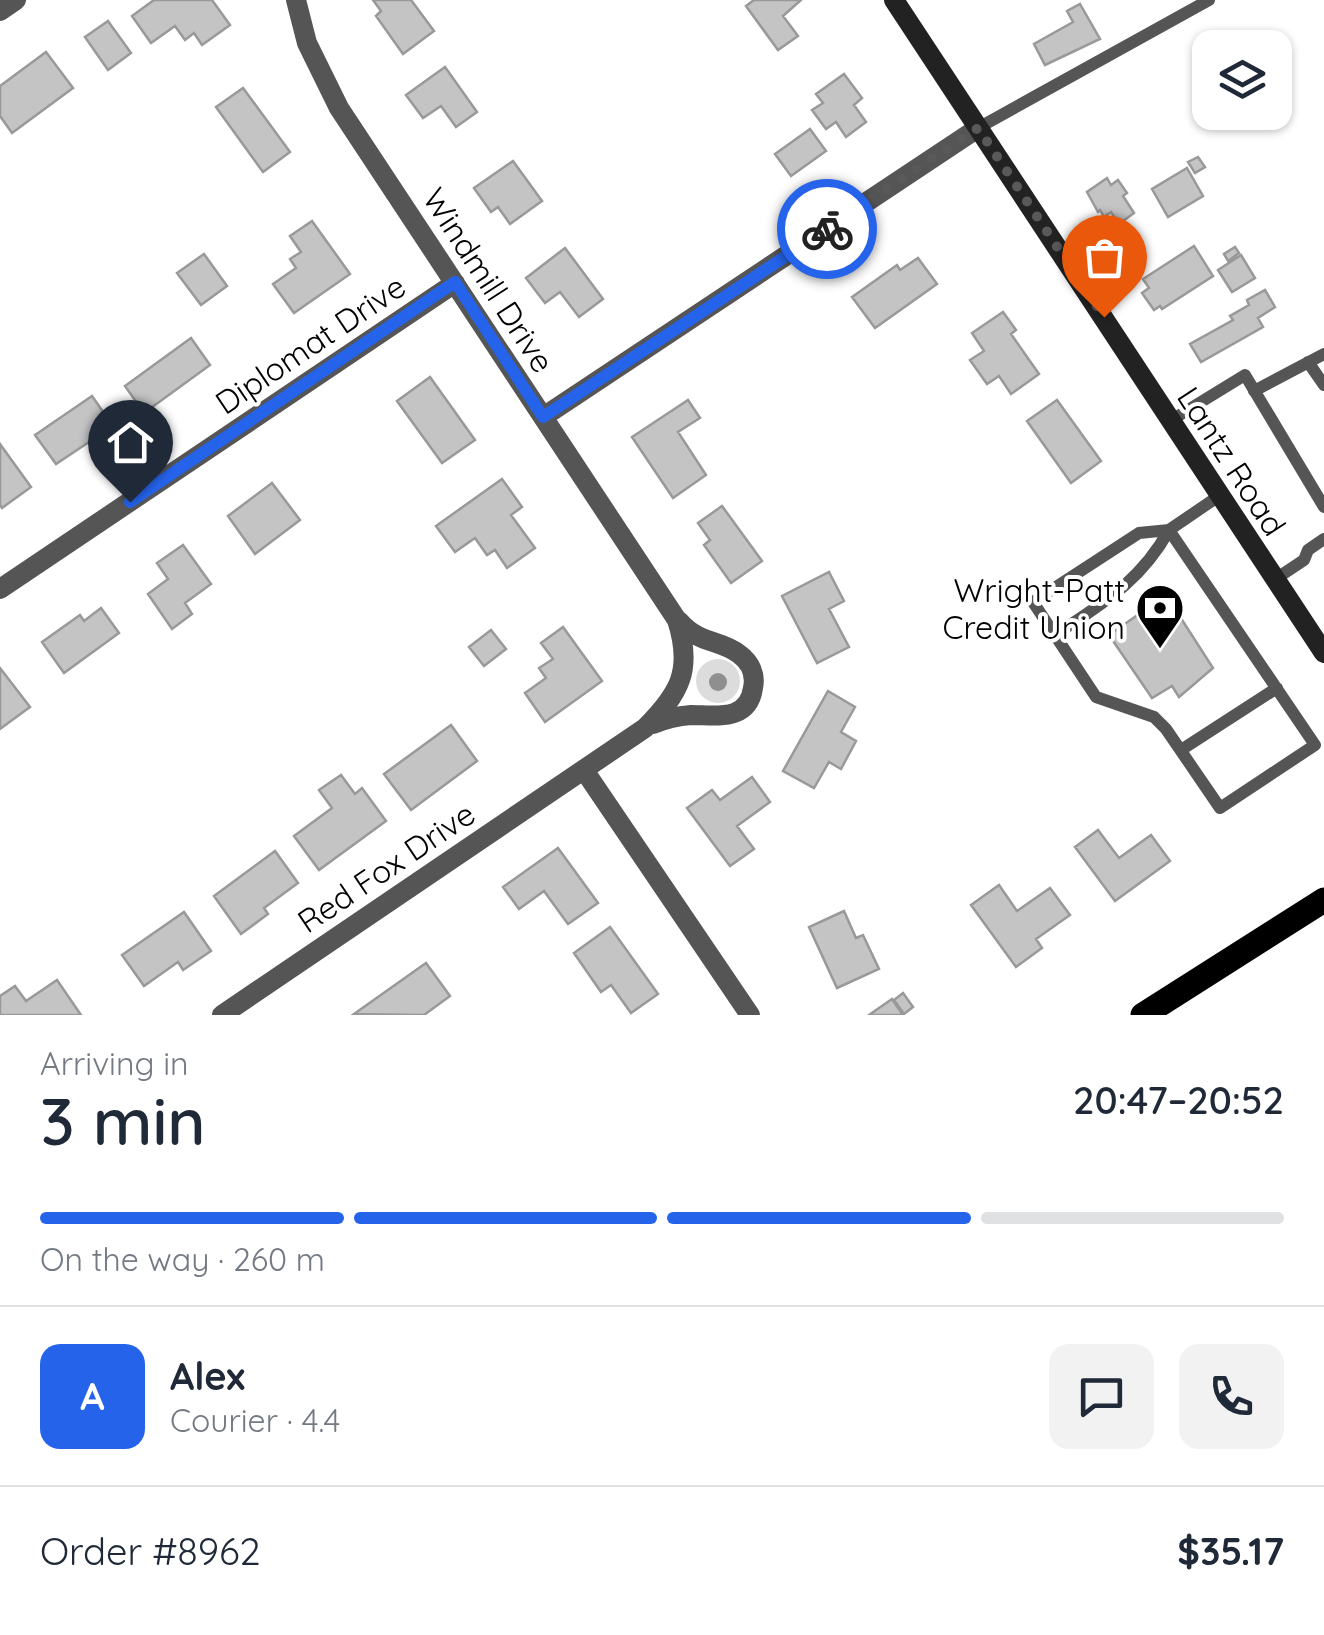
<!DOCTYPE html>
<html lang="en">
<head>
<meta charset="utf-8">
<style>
  :root { --surface:#fff; --page:#f2f2f3; --text:#1f2937; --muted:#747a83; --line:#e0e1e3; --accent:#2563eb }
  body { margin:0; font-family:Quicksand,sans-serif; background:var(--page); color:var(--text); height:100vh; display:flex; flex-direction:column; font-size:38px; white-space:nowrap }
  * { box-sizing:border-box; margin:0 }
  p { font-size:32px; color:var(--muted) }
  .icon { flex:none; width:55px; height:55px; fill:none; stroke:currentColor; stroke-width:2; stroke-linecap:round; stroke-linejoin:round }
  .map { position:relative; height:1015px; overflow:hidden }
  .side { display:flex; flex-direction:column; background:var(--surface); flex:1 }
  .side>* { flex:none }
  .tools { position:absolute; left:1192px; top:30px; display:grid; gap:20px }
  .tools a { display:grid; place-items:center; width:100px; height:100px; border-radius:20px; background:var(--surface); box-shadow:0 2px 8px #0004; font-size:50px }
  .pin { position:absolute; display:grid; place-items:center; width:85px; height:85px; color:#fff; margin:-102px -42px; border-radius:50% 50% 50% 0; rotate:-45deg; box-shadow:0 0 10px #0007 }
  .pin .icon { rotate:45deg }
  .courier { position:absolute; display:grid; place-items:center; width:100px; height:100px; margin:-50px; border:8px solid #2563eb; border-radius:50%; background:#fff; color:#222; box-shadow:0 2px 12px #0007 }
  .head em { font-style:normal; font-weight:600 }
  .head div { display:flex; flex-direction:column-reverse }
  .head { display:flex; align-items:center; justify-content:space-between; height:170px; padding:0 40px }
  h1 { font-size:65px; font-weight:600; line-height:75px }
  .bar { display:grid; grid-template-columns:repeat(4,1fr); gap:15px 10px; align-content:center; height:120px; padding:0 40px }
  .bar i { height:12px; border-radius:8px; background:var(--line) }
  .bar .on { background:var(--accent) }
  .bar p { grid-column:span 4 }
  .line { display:flex; align-items:center; gap:25px; padding:0 40px; border-top:2px solid var(--line) }
  .line div { flex:1 }
  .round { display:grid; place-items:center; flex:none; width:105px; height:105px; border-radius:20px; background:var(--page) }
  .map>svg:first-child { display:block }
  .green { fill:#dcdcdc }
  .building { fill:#c4c4c4; stroke:#999; stroke-width:2.5 }
  .lines { fill:none; stroke-linecap:round; stroke-linejoin:round }
  .lane { stroke:#555; stroke-width:12 }
  .street { stroke:#555; stroke-width:20 }
  .secondary { stroke:#222; stroke-width:20 }
  .primary { stroke:#000; stroke-width:25 }
  .tree { fill:#8f8f8f }
  .done { stroke:#595959; stroke-width:10; stroke-dasharray:0 18 }
  .route { stroke:#2563eb; stroke-width:12 }
  .labels { text-anchor:middle; dominant-baseline:central; stroke-width:8; stroke-linejoin:round; paint-order:stroke }
  .street-label { font-size:32px; fill:#000; stroke:#fff }
  .poi-label { font-size:32px; fill:#000; stroke:#fff; text-anchor:end }
</style>
</head>
<body>
<div class="map">
<svg width="1324" height="1015" viewBox="0 0 1324 1015">
  <rect width="100%" height="100%" fill="#fff"/>
  <path class="green" d="M696 681a22 22 0 1 1 44 0a22 22 0 1 1-44 0Z"/>
  <path class="building" d="M154,0h58l18,25 -28,20 -8,-12 -9,7 -10,-14 -24,17 -19,-27z
    M373,0h38l23,31 -31,23 -27,-38 5,-5z
    M754,0h47l-18,16 15,20 -20,14 -32,-44z
    M1080,4l20,35 -55,26 -11,-21 39,-22 -6,-11z
    M108,21l23,32 -23,17 -23,-33z
    M46,52l27,36 -61,45 -12,-17v-30z
    M445,67l32,45 -21,15 -15,-21 -18,12 -17,-23z
    M844,74l18,24 -8,7 12,17 -20,15 -10,-15 -10,7 -14,-19 11,-7 -7,-9z
    M243,88l47,64 -27,20 -47,-65z
    M810,129l16,22 -35,25 -16,-22z
    M1198,157l7,10 -10,6 -7,-11z
    M513,161l29,40 -32,23 -12,-17 -7,5 -17,-24z
    M1187,168l16,28 -35,21 -16,-28z
    M1107,178l4,7 7,-5 9,13 -4,3 11,17 -15,11 -8,-12 -7,5 -4,-7 -2,2 -11,-20z
    M312,221l38,53 -56,39 -21,-29 23,-16 -6,-9 11,-7 -11,-16z
    M1194,246l19,30 -51,33 -2,-3 -6,4 -12,-17 7,-5 -6,-9z
    M1235,247l4,6 -11,8 -4,-7z
    M565,248l38,51 -24,18 -19,-25 -15,11 -19,-25z
    M204,254l23,32 -26,19 -24,-32z
    M1241,255l14,23 -23,14 -14,-22z
    M918,258l19,26 -62,44 -23,-31 45,-32 3,5z
    M1265,290l10,17 -17,11 5,9 -62,35 -11,-18 43,-24 -3,-4 19,-11 -2,-5z
    M1003,312l13,18 -5,4 28,40 -28,20 -12,-18 -12,8 -17,-24 14,-9 -12,-18z
    M191,338l19,27 -66,48 -19,-27z
    M430,377l45,63 -33,23 -45,-62z
    M92,396l21,30 -57,38 -21,-29z
    M688,400l12,18 -22,14 28,43 -33,23 -41,-61z
    M1057,400l44,61 -30,22 -44,-62z
    M0,444l31,43 -29,21 -2,-3z
    M502,479l20,28 -11,8 24,33 -28,20 -12,-18 -8,5 -12,-17 -20,14 -19,-26z
    M272,483l28,37 -45,34 -27,-38z
    M722,506l40,55 -31,22 -27,-38 6,-5 -12,-17z
    M183,545l28,39 -26,19 7,11 -20,15 -24,-35 20,-15 -11,-16z
    M829,572l15,29 -15,8 20,38 -32,16 -35,-67z
    M1166,595l47,73 -34,29 -7,-11 -20,12 -43,-63z
    M101,608l18,25 -55,40 -22,-31 38,-27 4,6z
    M563,627l39,54 -57,41 -20,-29 21,-15 -7,-10 14,-9 -12,-16z
    M491,630l15,19 -22,17 -15,-19z
    M0,668l30,39 -30,22z
    M828,691l27,16 -14,25 15,9 -15,28 -12,-7 -15,26 -31,-17z
    M451,725l26,36 -66,49 -27,-36z
    M341,775l14,19 7,-6 24,33 -67,49 -25,-34 38,-28 -13,-18z
    M752,777l18,25 -33,24 17,23 -24,17 -43,-58 25,-18 8,10z
    M1098,830l21,28 32,-23 19,26 -55,40 -40,-54z
    M558,848l40,55 -30,21 -24,-33 -25,18 -16,-22z
    M275,851l23,32 -34,25 4,6 -27,20 -27,-38z
    M999,885l18,26 33,-23 20,27 -34,24 6,9 -26,19 -45,-62z
    M844,911l12,27 7,-3 16,34 -42,19 -28,-61z
    M184,912l27,39 -28,19 -5,-8 -34,24 -22,-31z
    M610,927l48,67 -27,19 -20,-28 -10,7 -27,-39z
    M426,963l24,33 -26,19 -70,-1z
    M57,980l24,35h-81v-19l15,-10 11,15z
    M903,993l10,14 -9,7 -10,-14z
    M892,999l11,16h-34z"/>
  <g class="lines">
    <path class="lane" d="M978,128l231,-128
      M1308,362l16,23
      M1254,391l70,-37
      M1170,421l75,-46 79,132
      M1274,580l30,-20 4,-10 16,-11
      M1055,635c48,-32 86,-54 114,-105l146,215 -95,63 -54,-79 -12,-12 -58,-20 -63,-95 106,-69 30,-3 50,-34
      M1181,750l96,-62"/>
    <path class="street" d="M0,11l16,-11
      M543,417l435,-289
      M0,589l455,-306
      M653,724c12,-5 25,-8 38,-9 25,0 57,7 62,-27 3,-14 -3,-26 -14,-34 -19,-15 -39,-9 -60,-33
      M584,770l166,245
      M222,1015l423,-287c35,-35 48,-58 32,-108l-338,-512 -32,-65 -11,-43"/>
    <path class="secondary" d="M894,0l430,653"/>
    <path class="primary" d="M1143,1015l181,-115"/>
  </g>
  <circle class="tree" cx="718" cy="682" r="9"/>
  <g class="lines">
    <path class="done" d="M827,229l151,-101 126,189"/>
    <path class="route" d="M130,502l325,-220 88,135 284,-188"/>
  </g>
  <defs>
    <g id="bank-pin" transform="scale(2.5)"><path d="M0 17L-7.5 6A9.5 9.5 0 1 1 7.5 6Z" fill="#000" stroke="#fff"/><path d="M-6-4H6V4H-6ZM0-2.3a2.3 2.3 0 1 0 0 4.6a2.3 2.3 0 1 0 0-4.6Z" fill="#fff"/></g>
  </defs>
  <g fill-rule="evenodd">
    <use href="#bank-pin" x="1160" y="608"/>
  </g>
  <g class="labels">
    <g class="street-label">
      <text transform="translate(489 280) rotate(57)">Windmill Drive</text>
      <text transform="translate(310 344) rotate(-34)">Diplomat Drive</text>
      <text transform="translate(1232 461) rotate(57)">Lantz Road</text>
      <text transform="translate(386 867) rotate(-34)">Red Fox Drive</text>
    </g>
    <g class="poi-label">
      <text x="1125" y="590">Wright-Patt<tspan x="1125" dy="37">Credit Union</tspan></text>
    </g>
  </g>
</svg>
<div class="tools">
<a><svg class="icon" aria-label="layers" viewBox="0 0 24 24"><path d="M12 4l9 5-9 5-9-5zM3 14l9 5 9-5"/></svg></a>
</div>
<div class="pin" style="left:1104px;top:317px;background:#ea580c"><svg class="icon" aria-label="bag" viewBox="0 0 24 24"><path d="M5 8h14l-1 12H6zM9 8a3 3 0 0 1 6 0"/></svg></div>
<div class="pin" style="left:130px;top:502px;background:#1f2937"><svg class="icon" aria-label="home" viewBox="0 0 24 24"><path d="M3 11l9-7 9 7M6 9v11h12V9"/></svg></div>
<div class="courier" style="left:827px;top:229px"><svg class="icon" aria-label="bike" viewBox="0 0 24 24"><circle cx="6" cy="16" r="4"/><circle cx="18" cy="16" r="4"/><path d="M6 16l4-8h5l3 8M10 8l3 8H6M13 5h3"/></svg></div>
</div>
<section class="side">
<div class="head"><div><h1>3 min</h1><p>Arriving in</p></div><em>20:47–20:52</em></div>
<div class="bar"><i class="on"></i><i class="on"></i><i class="on"></i><i></i><p>On the way · 260 m</p></div>
<div class="line" style="height:180px"><b class="round" style="background:var(--accent);color:#fff">A</b><div><b>Alex</b><p>Courier · 4.4</p></div><a class="round"><svg class="icon" aria-label="chat" viewBox="0 0 24 24"><path d="M4 5h16v11H9l-5 4z"/></svg></a><a class="round"><svg class="icon" aria-label="phone" viewBox="0 0 24 24"><path d="M5 4h4l2 5-3 2q2 4 5 5l2-3 5 2v4C11 20 4 13 5 4z"/></svg></a></div>
<div class="line" style="height:130px"><div>Order #8962</div><b>$35.17</b></div>
</section>
</body>
</html>
